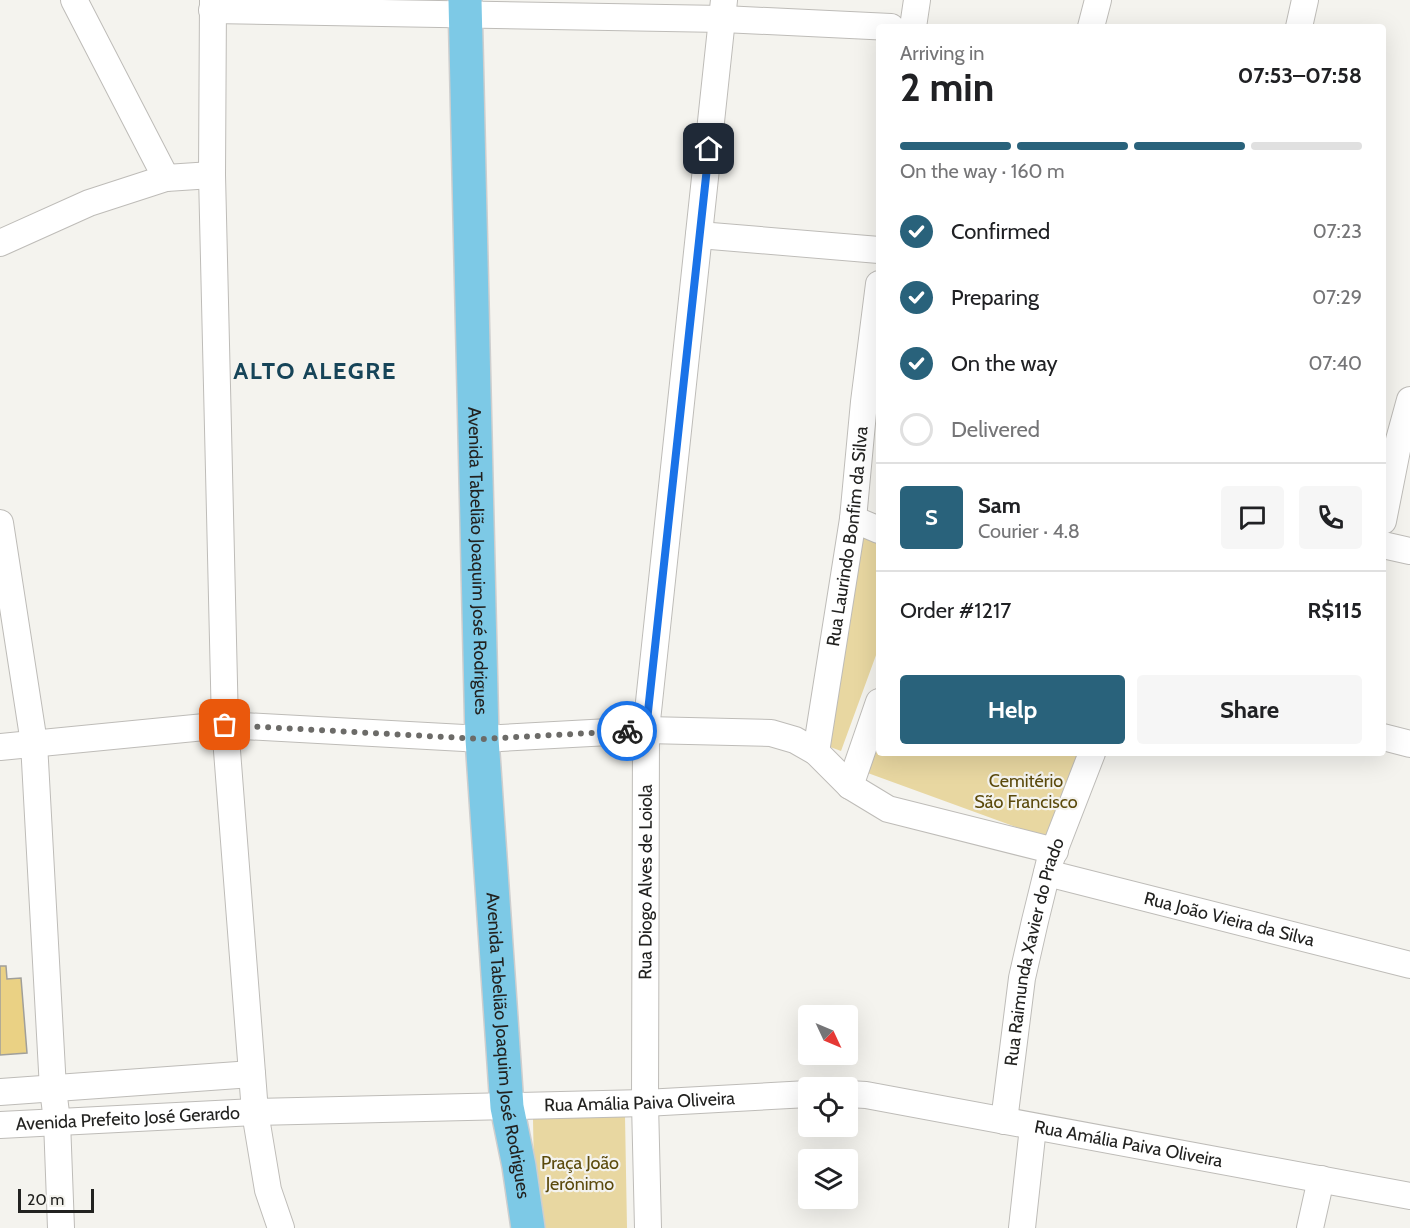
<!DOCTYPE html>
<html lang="en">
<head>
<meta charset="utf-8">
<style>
  :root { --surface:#fff; --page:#f6f6f6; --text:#202124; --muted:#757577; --line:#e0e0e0; --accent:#29627b }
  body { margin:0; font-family:Cabin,sans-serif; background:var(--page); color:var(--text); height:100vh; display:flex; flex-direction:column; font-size:22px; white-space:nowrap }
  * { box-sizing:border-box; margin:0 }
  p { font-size:20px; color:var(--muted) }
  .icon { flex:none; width:33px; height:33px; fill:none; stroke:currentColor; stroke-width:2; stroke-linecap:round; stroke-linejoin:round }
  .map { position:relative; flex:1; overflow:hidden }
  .panel { position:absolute; left:876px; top:24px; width:510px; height:732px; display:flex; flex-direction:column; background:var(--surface); border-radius:6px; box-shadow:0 6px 24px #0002 }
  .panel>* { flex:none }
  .needle { width:39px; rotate:134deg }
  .tools { position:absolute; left:798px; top:1005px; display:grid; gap:12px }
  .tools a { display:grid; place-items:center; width:60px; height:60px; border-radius:6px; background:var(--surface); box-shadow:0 6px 24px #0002; font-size:30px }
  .scale { position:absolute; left:18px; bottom:15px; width:76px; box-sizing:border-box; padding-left:6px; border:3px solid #222220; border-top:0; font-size:16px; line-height:21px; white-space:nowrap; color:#222220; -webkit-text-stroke:4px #f4f3ee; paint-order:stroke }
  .pin { position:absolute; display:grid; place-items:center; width:51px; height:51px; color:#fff; margin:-26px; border-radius:12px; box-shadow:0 3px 9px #0006 }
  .courier { position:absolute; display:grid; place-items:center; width:60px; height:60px; margin:-30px; border:4px solid #1a73e8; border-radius:50%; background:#fff; color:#222; box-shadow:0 2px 8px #0007 }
  .summary em { font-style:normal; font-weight:700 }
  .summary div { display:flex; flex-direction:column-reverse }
  .summary { display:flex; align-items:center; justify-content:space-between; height:102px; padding:0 24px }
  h1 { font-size:39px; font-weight:700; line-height:45px }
  .bar { display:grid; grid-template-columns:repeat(4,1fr); gap:9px 6px; align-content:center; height:72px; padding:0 24px }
  .bar i { height:8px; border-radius:4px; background:var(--line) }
  .bar .current { background:var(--accent) }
  .bar p { grid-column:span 4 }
  .line { display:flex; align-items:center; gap:15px; padding:0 24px; border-top:2px solid var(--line) }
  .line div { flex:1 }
  .round { display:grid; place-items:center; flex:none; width:63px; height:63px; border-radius:6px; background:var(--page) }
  ol { padding:0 24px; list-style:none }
  li { display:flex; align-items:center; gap:18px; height:66px }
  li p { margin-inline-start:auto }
  li .icon { padding:6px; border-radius:50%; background:var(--accent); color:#fff; stroke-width:4 }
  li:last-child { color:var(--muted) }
  li i { width:33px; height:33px; border:3px solid var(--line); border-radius:50% }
  .cta { display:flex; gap:12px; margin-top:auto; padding:12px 24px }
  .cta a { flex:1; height:69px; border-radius:6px; background:var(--accent); color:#fff; font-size:24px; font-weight:700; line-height:69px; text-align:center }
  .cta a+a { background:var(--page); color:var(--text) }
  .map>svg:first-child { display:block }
  .green { fill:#e8d7a1 }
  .building { fill:#ead184; stroke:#a09f9a; stroke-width:1.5 }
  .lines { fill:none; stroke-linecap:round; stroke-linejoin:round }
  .minor-casing { stroke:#bebcb8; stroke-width:28 }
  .major-casing { stroke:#cecece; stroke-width:36 }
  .minor { stroke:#fff; stroke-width:26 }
  .major { stroke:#7dc9e6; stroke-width:33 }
  .done { stroke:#6c6b68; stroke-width:6; stroke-dasharray:0 10.8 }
  .route { stroke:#1a73e8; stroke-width:8 }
  .labels { text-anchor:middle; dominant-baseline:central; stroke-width:4.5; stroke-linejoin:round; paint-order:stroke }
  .street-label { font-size:18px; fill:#222220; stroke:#f4f3ee }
  .park-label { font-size:18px; fill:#5b4a0c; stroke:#f4f3ee }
  .district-label { font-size:24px; font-weight:bold; letter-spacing:1.5px; fill:#164458; stroke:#f4f3ee }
</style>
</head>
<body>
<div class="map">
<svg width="1410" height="1228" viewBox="0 0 1410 1228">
  <rect width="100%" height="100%" fill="#f4f3ee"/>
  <path class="green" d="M862,525l17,7v115l-38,104 -27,-10z
    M879,731v22h200l-30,86 -184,-67z
    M625,1116l2,112h-92l-2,-109z"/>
  <path class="building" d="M0,966h6l1,13 14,-1 6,75 -27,2z"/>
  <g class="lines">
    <g class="minor-casing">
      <g id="minor">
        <path d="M74,0l92,178"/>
        <path d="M213,0l-1,175 13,550 30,387 13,78 13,38"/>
        <path d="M212,10l511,9 168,8"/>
        <path d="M913,27l4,-27"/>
        <path d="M1091,27l7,-27"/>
        <path d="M1299,27l6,-27"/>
        <path d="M699,235l180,15"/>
        <path d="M0,243l89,-40 77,-25 46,-3"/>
        <path d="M853,519l26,11"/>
        <path d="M1383,521l16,-81 11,-40"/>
        <path d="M0,523l34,220 19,346 4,32 4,107"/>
        <path d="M1383,545l27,6"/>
        <path d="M1383,737l27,7"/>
        <path d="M0,747l225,-22 257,14 164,-9 125,3 24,7 21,12 34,34 38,23 167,42"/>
        <path id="s1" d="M816,752l37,-233 11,-117 15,-118"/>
        <path d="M850,786l29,-84"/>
        <path id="s2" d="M1047,873l363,92"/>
        <path d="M0,1092l252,-18"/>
        <path id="s3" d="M848,1094l18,1 544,101"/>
        <path id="s4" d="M1004,1121l18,-143 13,-57 14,-57 43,-111"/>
        <path id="s5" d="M0,1125l255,-13 390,-9 163,-9"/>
        <path id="s6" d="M648,1228l-3,-125 1,-373 78,-730"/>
        <path d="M1022,1228l11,-101"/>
        <path d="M1310,1228l11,-49"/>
      </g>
    </g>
    <g class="major-casing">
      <g id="major">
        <path id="s7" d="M465,0l17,739 25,368 12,59 9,62"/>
      </g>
    </g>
    <use href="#minor" class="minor"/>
    <use href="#major" class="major"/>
  </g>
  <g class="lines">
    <path class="done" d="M225,725l257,14 145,-8"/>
    <path class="route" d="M627,731l19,-1 63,-581"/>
  </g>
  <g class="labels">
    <g class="street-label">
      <text stroke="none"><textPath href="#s1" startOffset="218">Rua Laurindo Bonfim da Silva</textPath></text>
      <text stroke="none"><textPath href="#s7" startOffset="561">Avenida Tabelião Joaquim José Rodrigues</textPath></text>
      <text stroke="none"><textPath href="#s6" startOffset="346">Rua Diogo Alves de Loiola</textPath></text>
      <text stroke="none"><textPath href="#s2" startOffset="188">Rua João Vieira da Silva</textPath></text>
      <text stroke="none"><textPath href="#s4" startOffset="172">Rua Raimunda Xavier do Prado</textPath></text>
      <text stroke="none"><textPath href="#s7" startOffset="1047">Avenida Tabelião Joaquim José Rodrigues</textPath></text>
      <text stroke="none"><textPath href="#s5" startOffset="640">Rua Amália Paiva Oliveira</textPath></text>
      <text stroke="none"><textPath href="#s5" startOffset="128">Avenida Prefeito José Gerardo</textPath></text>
      <text stroke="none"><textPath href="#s3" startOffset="285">Rua Amália Paiva Oliveira</textPath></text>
    </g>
    <g class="park-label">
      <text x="1026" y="781">Cemitério<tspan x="1026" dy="21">São Francisco</tspan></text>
      <text x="580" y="1163">Praça João<tspan x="580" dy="21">Jerônimo</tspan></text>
    </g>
    <g class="district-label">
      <text x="315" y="370">ALTO ALEGRE</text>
    </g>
  </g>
</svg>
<div class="tools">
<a><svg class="needle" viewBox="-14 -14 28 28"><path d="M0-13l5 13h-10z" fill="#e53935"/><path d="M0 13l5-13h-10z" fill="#757577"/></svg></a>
<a><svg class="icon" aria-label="locate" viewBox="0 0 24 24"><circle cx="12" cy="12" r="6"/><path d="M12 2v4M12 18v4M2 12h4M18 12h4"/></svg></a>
<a><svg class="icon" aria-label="layers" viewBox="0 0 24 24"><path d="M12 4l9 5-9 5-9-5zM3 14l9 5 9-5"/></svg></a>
</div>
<div class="scale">20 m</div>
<div class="pin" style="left:225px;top:725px;background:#ea580c"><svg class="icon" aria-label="bag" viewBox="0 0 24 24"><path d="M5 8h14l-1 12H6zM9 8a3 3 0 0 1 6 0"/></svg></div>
<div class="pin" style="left:709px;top:149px;background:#1f2937"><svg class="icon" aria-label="home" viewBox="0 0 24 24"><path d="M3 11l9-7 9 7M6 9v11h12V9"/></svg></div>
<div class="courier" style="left:627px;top:731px"><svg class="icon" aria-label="bike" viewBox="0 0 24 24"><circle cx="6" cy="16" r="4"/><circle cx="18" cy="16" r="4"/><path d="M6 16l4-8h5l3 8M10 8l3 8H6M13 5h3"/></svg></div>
<section class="panel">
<div class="summary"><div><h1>2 min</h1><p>Arriving in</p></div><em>07:53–07:58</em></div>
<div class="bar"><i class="current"></i><i class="current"></i><i class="current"></i><i></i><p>On the way · 160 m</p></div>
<ol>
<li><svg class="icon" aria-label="check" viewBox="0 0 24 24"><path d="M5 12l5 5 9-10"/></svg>Confirmed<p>07:23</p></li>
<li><svg class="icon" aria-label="check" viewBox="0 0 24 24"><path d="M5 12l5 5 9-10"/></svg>Preparing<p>07:29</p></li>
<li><svg class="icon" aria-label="check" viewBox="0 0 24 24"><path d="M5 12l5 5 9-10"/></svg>On the way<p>07:40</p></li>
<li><i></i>Delivered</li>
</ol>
<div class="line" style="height:108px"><b class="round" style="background:var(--accent);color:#fff">S</b><div><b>Sam</b><p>Courier · 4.8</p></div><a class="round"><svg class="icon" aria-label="chat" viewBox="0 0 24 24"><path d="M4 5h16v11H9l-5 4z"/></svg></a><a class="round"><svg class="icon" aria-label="phone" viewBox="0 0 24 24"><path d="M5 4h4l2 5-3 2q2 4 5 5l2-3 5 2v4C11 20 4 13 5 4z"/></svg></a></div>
<div class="line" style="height:78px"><div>Order #1217</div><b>R$115</b></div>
<div class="cta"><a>Help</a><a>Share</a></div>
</section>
</div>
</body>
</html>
